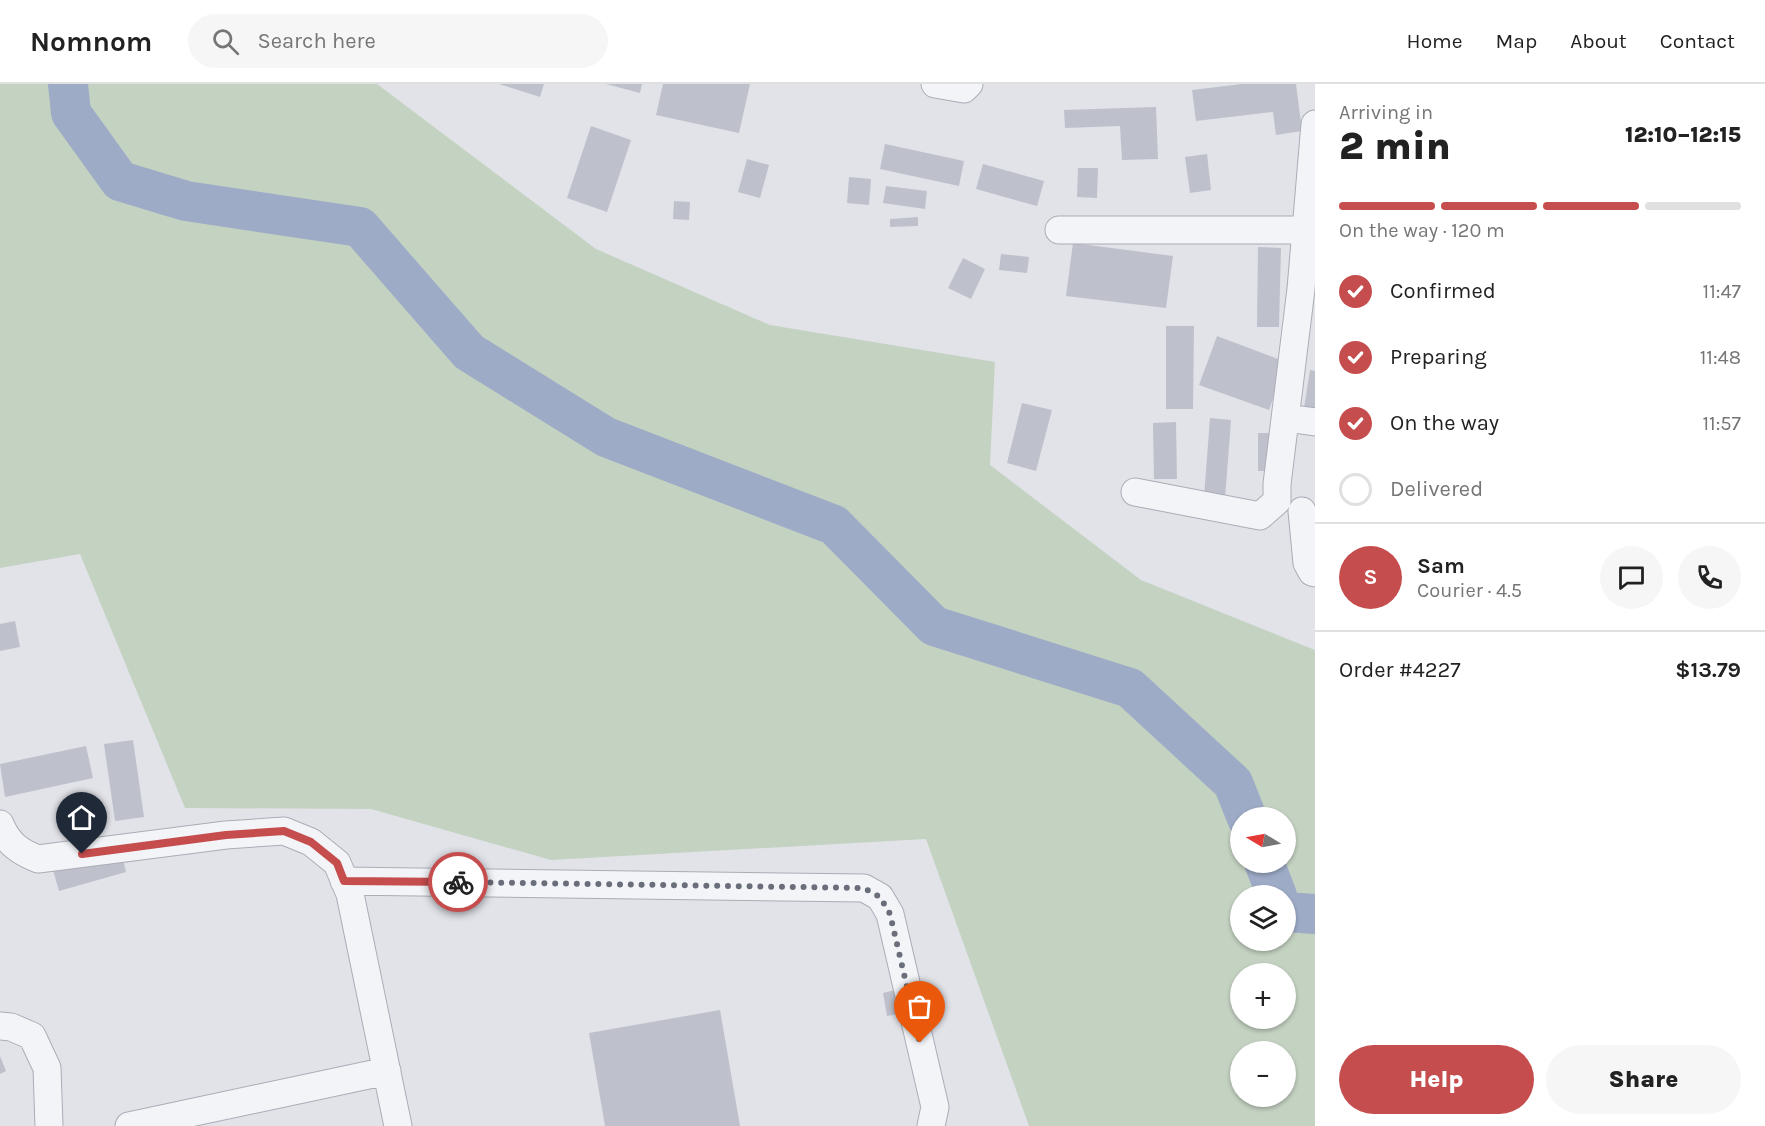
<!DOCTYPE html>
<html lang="en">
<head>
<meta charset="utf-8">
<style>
  :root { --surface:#fff; --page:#f6f6f6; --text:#222; --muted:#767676; --line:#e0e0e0; --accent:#c64d4d }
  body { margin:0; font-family:Karla,sans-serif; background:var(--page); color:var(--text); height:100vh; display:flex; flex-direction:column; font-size:22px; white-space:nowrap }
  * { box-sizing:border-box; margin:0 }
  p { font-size:20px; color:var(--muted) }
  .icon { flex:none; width:33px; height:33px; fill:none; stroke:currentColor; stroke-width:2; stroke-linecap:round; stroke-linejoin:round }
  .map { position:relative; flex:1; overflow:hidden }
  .side { display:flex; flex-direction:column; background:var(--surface); width:450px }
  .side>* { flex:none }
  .needle { width:39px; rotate:280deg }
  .tools { position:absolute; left:1230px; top:723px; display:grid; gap:12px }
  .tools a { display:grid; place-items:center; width:66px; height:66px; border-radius:50%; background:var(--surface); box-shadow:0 2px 4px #0004; font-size:30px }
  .pin { position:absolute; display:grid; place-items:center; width:51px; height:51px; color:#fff; margin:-62px -26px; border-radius:50% 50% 50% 0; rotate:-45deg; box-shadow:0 0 6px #0007 }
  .pin .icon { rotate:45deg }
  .courier { position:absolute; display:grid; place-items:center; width:60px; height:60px; margin:-30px; border:4px solid #c64d4d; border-radius:50%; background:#fff; color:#222; box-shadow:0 2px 8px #0007 }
  .headline em { font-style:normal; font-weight:800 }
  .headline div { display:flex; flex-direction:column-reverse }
  .headline { display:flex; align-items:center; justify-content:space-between; height:102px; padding:0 24px }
  h1 { font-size:39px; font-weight:800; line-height:45px }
  .bar { display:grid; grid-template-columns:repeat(4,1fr); gap:9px 6px; align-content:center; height:72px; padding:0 24px }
  .bar i { height:8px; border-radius:4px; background:var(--line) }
  .bar .selected { background:var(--accent) }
  .bar p { grid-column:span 4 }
  .line { display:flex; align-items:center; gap:15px; padding:0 24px; border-top:2px solid var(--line) }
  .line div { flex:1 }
  .round { display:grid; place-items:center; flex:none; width:63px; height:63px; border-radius:32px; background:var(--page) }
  ol { padding:0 24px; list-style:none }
  li { display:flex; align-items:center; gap:18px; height:66px }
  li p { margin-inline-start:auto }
  li .icon { padding:6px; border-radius:50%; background:var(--accent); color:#fff; stroke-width:4 }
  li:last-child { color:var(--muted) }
  li i { width:33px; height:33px; border:3px solid var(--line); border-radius:50% }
  .cta { display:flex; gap:12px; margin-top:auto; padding:12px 24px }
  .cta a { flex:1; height:69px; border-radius:36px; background:var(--accent); color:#fff; font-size:24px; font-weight:800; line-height:69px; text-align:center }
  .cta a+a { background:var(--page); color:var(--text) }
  header { display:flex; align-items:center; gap:36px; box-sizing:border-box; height:84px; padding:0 30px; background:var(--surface); border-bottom:2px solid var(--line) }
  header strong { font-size:28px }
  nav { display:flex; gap:33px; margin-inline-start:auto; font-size:21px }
  .search { width:420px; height:54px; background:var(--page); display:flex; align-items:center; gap:15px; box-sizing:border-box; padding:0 21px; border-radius:33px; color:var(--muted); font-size:22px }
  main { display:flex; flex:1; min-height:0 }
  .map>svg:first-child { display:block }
  .green { fill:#c4d2c2; fill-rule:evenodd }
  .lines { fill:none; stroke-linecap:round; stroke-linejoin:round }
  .river { stroke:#9eabc7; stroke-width:40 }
  .building { fill:#bec1cb }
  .street-casing { stroke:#aaadb6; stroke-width:29 }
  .street { stroke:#f3f4f7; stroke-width:27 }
  .done { stroke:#6a6e7a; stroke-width:6; stroke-dasharray:0 10.8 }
  .route { stroke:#c64d4d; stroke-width:8 }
</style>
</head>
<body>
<header>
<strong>Nomnom</strong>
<div class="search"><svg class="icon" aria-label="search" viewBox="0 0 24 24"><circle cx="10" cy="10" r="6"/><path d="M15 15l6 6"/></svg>Search here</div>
<nav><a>Home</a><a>Map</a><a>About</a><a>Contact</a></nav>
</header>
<main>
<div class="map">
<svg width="1315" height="1042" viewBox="0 0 1315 1042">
  <rect width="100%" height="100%" fill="#e1e3e9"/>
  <path class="green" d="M0,0h377l219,165 174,76 225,37 -5,103 151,115 174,70v476h-286l-103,-287 -375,21 -180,-51 -186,-1 -105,-254 -80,14zM1240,734h46v44h-46zM1240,812h46v44h-46zM1240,890h46v44h-46zM1240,968h46v44h-46z"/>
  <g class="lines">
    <path class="river" d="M68,0l3,29 49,68 66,20 174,26 109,125 137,85 228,88 100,101 196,62 103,95 14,35
      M1264,778l13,34
      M1286,828l29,2"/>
  </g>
  <path class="building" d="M499,0h45l-4,13z
    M606,0h36l-2,9z
    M663,0h87l-11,49 -83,-18z
    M1242,0h54l6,47 -26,4 -3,-23 -77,9 -4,-31z
    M1156,23l2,52 -36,1 -2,-34 -55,2 -1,-18z
    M591,42l40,14 -24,72 -40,-14z
    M885,60l79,17 -5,25 -79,-17z
    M1207,70l4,36 -21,3 -5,-36z
    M747,75l22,6 -9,33 -22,-6z
    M983,80l61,17 -7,25 -61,-17z
    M1078,84h20l-1,30 -20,-1z
    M849,93l22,2 -2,26 -22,-2z
    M886,102l41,5 -2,18 -42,-6z
    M674,117l16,1 -1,18 -16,-1z
    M918,133v9l-28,1v-8z
    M1073,159l100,13 -7,52 -100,-12z
    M1258,163l23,1 -2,79h-22z
    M1001,170l28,3 -2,16 -28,-3z
    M963,174l22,11 -14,30 -23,-11z
    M1166,242h28l-1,83h-27z
    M1217,252l69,26 -17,48 -70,-25z
    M1310,286l5,1v39l-11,-2z
    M1022,319l30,7 -16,61 -29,-8z
    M1210,334l21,2 -6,79 -21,-2z
    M1176,338l1,57h-23l-1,-56z
    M1258,349h13v38h-13z
    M15,537l5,26 -20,4v-27z
    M133,656l11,77 -29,4 -11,-77z
    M86,662l7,32 -88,19 -5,-33z
    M121,767l5,21 -67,19 -6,-21z
    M899,905l5,24 -17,3 -4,-23z
    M720,926l20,116h-135l-16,-93z
    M0,972l6,15 -6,3z"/>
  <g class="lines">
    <g class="street-casing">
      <path id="street" d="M935,0l29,5 5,-5
        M1059,146h248
        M1286,334l29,4
        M1135,408l125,24 17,-15v-17l24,-195 14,-165
        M1302,427l5,52 5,9 3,1
        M0,740c8,20 20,28 38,35l188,-24 58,-4 27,11 26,21 13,31 48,232
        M344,797l520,7 16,9 10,17 45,193 -4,19
        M0,942l11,1 21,9 15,32 2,58
        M129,1042l258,-55"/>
    </g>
    <use href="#street" class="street"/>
  </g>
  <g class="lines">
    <path class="done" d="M458,798l406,6 16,9 10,17 30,129"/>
    <path class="route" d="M82,770l144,-19 58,-4 27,11 26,21 7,18 114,1"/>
  </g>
</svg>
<div class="tools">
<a><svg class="needle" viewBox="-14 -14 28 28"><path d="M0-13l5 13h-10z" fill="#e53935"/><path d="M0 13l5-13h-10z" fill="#767676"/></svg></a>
<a><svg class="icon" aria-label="layers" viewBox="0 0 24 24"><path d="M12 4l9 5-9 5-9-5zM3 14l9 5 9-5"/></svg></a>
<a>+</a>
<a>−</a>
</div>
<div class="pin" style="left:920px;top:959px;background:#ea580c"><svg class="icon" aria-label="bag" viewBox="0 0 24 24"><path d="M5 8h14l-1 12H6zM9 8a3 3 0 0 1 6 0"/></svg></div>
<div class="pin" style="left:82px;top:770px;background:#1f2937"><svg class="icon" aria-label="home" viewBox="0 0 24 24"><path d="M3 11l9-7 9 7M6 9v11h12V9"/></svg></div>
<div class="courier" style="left:458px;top:798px"><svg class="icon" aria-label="bike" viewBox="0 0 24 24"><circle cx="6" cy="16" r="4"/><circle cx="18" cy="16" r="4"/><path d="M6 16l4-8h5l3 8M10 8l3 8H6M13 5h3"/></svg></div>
</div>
<section class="side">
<div class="headline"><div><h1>2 min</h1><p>Arriving in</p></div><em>12:10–12:15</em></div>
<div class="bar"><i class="selected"></i><i class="selected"></i><i class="selected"></i><i></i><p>On the way · 120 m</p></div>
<ol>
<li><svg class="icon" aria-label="check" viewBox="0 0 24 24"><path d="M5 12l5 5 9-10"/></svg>Confirmed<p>11:47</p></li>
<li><svg class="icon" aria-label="check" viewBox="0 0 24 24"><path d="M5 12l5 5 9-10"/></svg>Preparing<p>11:48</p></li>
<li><svg class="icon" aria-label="check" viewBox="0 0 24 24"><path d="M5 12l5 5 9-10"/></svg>On the way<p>11:57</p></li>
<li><i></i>Delivered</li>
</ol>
<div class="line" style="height:108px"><b class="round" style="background:var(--accent);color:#fff">S</b><div><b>Sam</b><p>Courier · 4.5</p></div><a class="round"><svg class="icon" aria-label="chat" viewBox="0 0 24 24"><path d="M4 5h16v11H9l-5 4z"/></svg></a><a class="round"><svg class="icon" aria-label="phone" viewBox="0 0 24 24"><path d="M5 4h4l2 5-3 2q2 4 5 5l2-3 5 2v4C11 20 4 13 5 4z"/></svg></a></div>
<div class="line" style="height:78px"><div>Order #4227</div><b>$13.79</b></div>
<div class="cta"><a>Help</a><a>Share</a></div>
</section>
</main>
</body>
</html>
